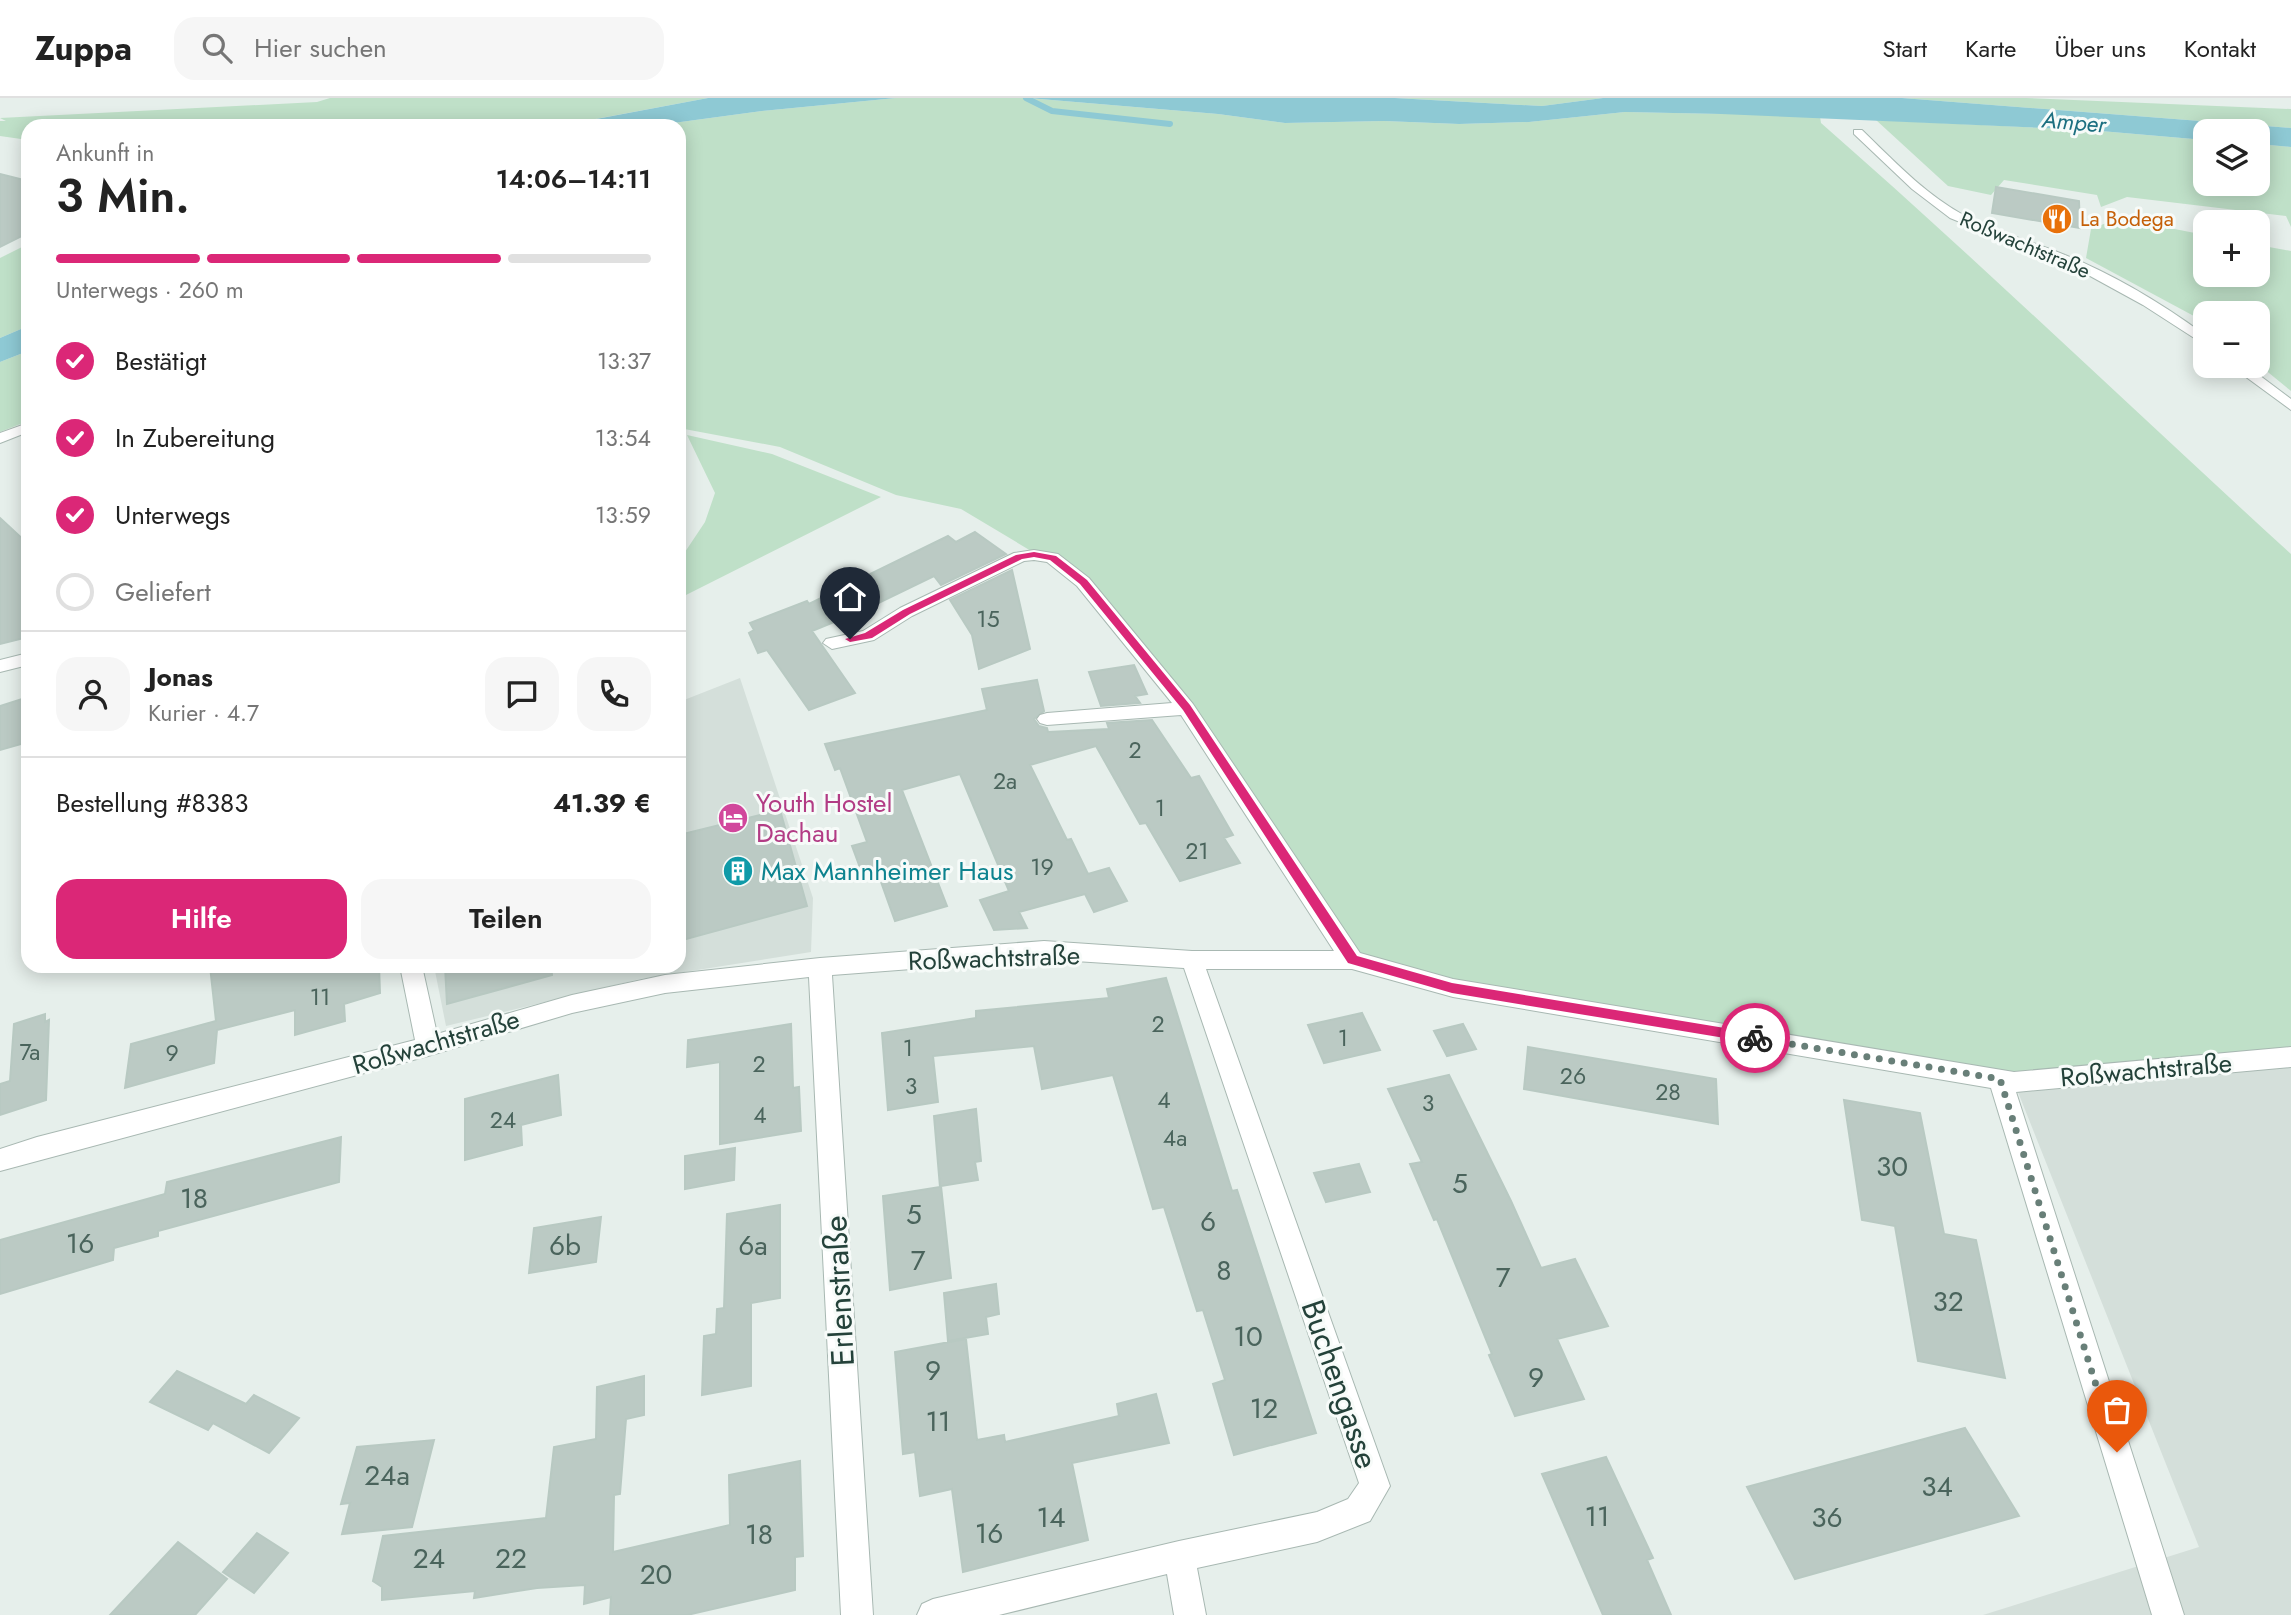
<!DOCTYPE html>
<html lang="de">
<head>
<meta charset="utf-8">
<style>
  :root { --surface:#fff; --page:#f6f6f6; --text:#222; --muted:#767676; --line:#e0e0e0; --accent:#db2777 }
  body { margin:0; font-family:Jost,sans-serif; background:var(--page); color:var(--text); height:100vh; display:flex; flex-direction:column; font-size:26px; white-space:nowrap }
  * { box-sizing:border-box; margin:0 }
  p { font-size:23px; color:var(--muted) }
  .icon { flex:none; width:38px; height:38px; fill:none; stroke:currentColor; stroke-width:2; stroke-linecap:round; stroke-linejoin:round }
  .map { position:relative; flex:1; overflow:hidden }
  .sheet { position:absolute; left:21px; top:21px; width:665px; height:854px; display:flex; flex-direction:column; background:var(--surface); border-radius:21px; box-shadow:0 4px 18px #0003 }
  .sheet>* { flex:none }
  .fabs { position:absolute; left:2193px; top:21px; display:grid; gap:14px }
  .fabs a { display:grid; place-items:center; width:77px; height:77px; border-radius:14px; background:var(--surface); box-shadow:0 4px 18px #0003; font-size:35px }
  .pin { position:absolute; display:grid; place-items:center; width:60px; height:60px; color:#fff; margin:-72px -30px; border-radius:50% 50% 50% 0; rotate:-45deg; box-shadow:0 0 7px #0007 }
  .pin .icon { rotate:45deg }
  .courier { position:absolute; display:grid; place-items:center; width:70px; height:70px; margin:-35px; border:5px solid #db2777; border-radius:50%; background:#fff; color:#222; box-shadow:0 2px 9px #0007 }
  .overview em { font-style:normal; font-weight:600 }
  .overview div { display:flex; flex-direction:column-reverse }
  .overview { display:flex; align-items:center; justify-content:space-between; height:119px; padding:0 35px }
  h1 { font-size:46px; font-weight:600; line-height:52px }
  .bar { display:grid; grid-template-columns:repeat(4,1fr); gap:10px 7px; align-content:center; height:84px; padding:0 35px }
  .bar i { height:9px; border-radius:5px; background:var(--line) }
  .bar .current { background:var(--accent) }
  .bar p { grid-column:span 4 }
  .line { display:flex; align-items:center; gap:18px; padding:0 35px; border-top:2px solid var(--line) }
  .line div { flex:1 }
  .round { display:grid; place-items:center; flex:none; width:74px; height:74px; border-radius:21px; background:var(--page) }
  ol { padding:0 35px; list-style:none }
  li { display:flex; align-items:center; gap:21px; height:77px }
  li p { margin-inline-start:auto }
  li .icon { padding:7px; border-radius:50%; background:var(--accent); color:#fff; stroke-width:4 }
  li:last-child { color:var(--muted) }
  li i { width:38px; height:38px; border:4px solid var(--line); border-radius:50% }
  .button { display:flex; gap:14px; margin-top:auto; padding:14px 35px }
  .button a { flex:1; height:80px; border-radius:21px; background:var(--accent); color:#fff; font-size:28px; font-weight:600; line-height:80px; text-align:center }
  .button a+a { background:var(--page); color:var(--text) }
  header { display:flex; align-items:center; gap:42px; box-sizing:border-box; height:98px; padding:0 35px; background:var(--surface); border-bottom:2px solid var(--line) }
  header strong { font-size:33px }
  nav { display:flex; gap:38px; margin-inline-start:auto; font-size:24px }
  .search { width:490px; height:63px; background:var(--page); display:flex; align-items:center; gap:18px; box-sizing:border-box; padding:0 24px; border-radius:21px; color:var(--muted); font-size:26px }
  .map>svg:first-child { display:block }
  .built { fill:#d4dfda }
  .green { fill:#bfe0c8 }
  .water { fill:#8ec9d4 }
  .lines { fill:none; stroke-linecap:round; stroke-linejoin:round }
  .stream { stroke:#8ec9d4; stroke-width:6 }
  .building { fill:#bbcac4; stroke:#b8c9c2; stroke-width:2 }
  .minor-casing { stroke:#a8b8b2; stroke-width:2 }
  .minor { fill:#fff; fill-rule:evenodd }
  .route { fill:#db2777 }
  .done { stroke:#687f78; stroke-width:7; stroke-dasharray:0 12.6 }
  .labels { text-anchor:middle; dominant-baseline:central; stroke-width:6; stroke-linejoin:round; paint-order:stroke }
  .far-food-label { font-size:21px; fill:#c56008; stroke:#f7fbf9; text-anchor:start }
  .far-street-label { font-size:21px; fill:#24423a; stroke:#f7fbf9 }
  .far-water-label { font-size:23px; font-style:italic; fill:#1c6f80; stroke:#f7fbf9 }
  .number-label { font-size:23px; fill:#4a645c }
  .hotel-label { font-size:26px; fill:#b23c85; stroke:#f7fbf9; text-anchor:start }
  .culture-label { font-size:26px; fill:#0d838f; stroke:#f7fbf9; text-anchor:start }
  .street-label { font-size:26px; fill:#24423a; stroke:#f7fbf9 }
  .near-number-label { font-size:28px; fill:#4a645c }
  .near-street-label { font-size:32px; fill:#24423a; stroke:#f7fbf9 }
</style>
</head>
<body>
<header>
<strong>Zuppa</strong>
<div class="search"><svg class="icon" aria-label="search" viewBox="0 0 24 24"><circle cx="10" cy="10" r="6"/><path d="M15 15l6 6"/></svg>Hier suchen</div>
<nav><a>Start</a><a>Karte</a><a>Über uns</a><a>Kontakt</a></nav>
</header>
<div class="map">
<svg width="2291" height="1517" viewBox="0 0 2291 1517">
  <rect width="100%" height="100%" fill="#e6efeb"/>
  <path class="built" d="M740,580l73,220 -2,54 -171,27 -194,47 -12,-60h245v-264z
    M2291,959v558h-308l216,-68 -185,-465z"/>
  <path class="green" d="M330,0h378l-150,28h-530v14l-28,-4v-15h6l-6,-3 317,-16z
    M896,0h132l190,16 67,9 99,-2 75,3 70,-2 96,-10 96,2 96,-16 4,25c160,140 313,288 470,431v503l-277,25 -561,-94 -101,-28 -154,-236 -115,-142 -122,-73 -65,-14 -116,-48 -101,-19v-302h-28l111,-15z
    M1395,0h208l-61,8z
    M1902,0h124l265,11v19z
    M1876,22l213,10 116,10v44h53v-40l33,3v80l-5,-11 -159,-19 -26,10 -4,-12 -93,-15 -13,15 -43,-9z
    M2119,120l86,17v40h53v-30l33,6v140l-33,-27v-51h-53v9l-119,-64 5,-29z
    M28,146v82l-28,12v-80z
    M28,253v70l-28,11v-70z
    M687,337l85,19 109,43 -195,98 -7,-2v-32l26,-39 10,-29z"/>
  <path class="water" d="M708,0h188l-134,13 -111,15h-92z
    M1028,0h367l147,8 61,-8h299l389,30v19l-33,-3v-13h-53v9l-116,-10 -368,-16 -96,-2 -96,10 -70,2 -75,-3 -99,2 -67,-9z
    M28,228v25l-28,11v-24z"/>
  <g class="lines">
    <path class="stream" d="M1026,0l26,13 118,13"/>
  </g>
  <path class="building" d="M0,76l28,7v52l-28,14z
    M1996,89l83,14 1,27 -88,-15z
    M0,420l28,26v93l-28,7z
    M975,434l31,22 -65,31 -7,-9 -66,32 -56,23 43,62 -46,17 -42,-60 -9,3 -9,-20 5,-3 -4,-7 57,-22 2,3 139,-68 8,6z
    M1012,472l18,79 -51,20 -7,-34 -22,-35z
    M1134,567l13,29 -12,2 5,7 -39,3 -12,-34z
    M1037,582l7,31 -10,8 5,7 8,2 1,4 61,-3 -2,-6 45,-3 39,58 8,-2 34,59 -9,3 16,25 -60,18 -34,-58 -6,1 -44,-78 -66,19 37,75 4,-1 17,35 21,-6 18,33 -33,11 -9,-18 -66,18 8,16 -33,2 -14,-30 29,-9 -49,-117 -58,16 45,116 -52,15 -19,-53 -14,5 -10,-27 15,-4 -27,-74 -5,2 -10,-26 162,-34 -5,-21z
    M28,599v45l-28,8v-44z
    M780,712l27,96 -128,35v-106z
    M210,868h169l1,27 -36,11 1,17 -50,14v-25l-78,20 -3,33 -89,25 6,-44 85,-23z
    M445,868h106l1,9 -105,29z
    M1166,880l66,213 5,-1 79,243 -82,22 -21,-71 12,-4 -22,-70 -6,1 -33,-104 -11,2 -40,-134 -71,14 -8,-43 -101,10 5,46 -50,8 -6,-77 94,-15v-7l133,-13 -2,-9z
    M1362,915l18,37 -56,13 -16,-38z
    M45,916v8l4,-2 -3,80 -46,15v-31l10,-3 4,-57z
    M791,926l2,64 6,-1 2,44 -81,13v-82l-33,5 1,-27z
    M1463,926l13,25 -29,7 -13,-25z
    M1528,949l188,32 2,45 -194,-35z
    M558,977l3,40 -40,10 1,20 -57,15v-61z
    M1449,977l62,126 30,67 34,-9 33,67 -51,13 27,60 -69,17 -26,-61 3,-1 -55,-135 -3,1 -24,-56 12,-2 -34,-73z
    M1844,1002l76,13 24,121 32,6 29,138 -87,-17 -23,-135 -33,-6z
    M976,1011l5,52 -6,1 3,18 -37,6 10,92 -61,12 -7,-94 57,-9 -6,-71z
    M341,1039l-2,45 -181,49v5l-44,12 -1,12 -113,34v-54l165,-46 2,-12z
    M735,1050l-1,32 -49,9v-33z
    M1359,1066l11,28 -44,10 -12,-29z
    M780,1107v93l-29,5v83l-49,9 2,-59 12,-2 1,-25 7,-1 3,-94z
    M601,1119l-5,45 -67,11 5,-45z
    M996,1186l3,30 -13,3 2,17 -40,7 -4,-48z
    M966,1241l11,101 27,-5 1,7 114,-26 -2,-12 39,-10 13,49 -97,20 16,77 -125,32 -11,-83 -32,7 -5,-44 -12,2 -8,-102z
    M177,1273l69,33 8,-9 45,23 -30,35 -56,-30 -5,7 -58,-28z
    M644,1278v39l-18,4 -6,75 -6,1 -1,57 117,-27 -1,-50 71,-14 3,95 -8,1v33l-108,25h-77l1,-18 -27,7 1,-19 -48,3 -63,10 1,-7 -93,9v-13l-9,-6 10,-45 163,-18 8,-71 42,-8 1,-52z
    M1965,1330l54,88 -224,63 -48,-92z
    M434,1342l-22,87 -70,7 8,-31 -9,1 16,-57z
    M1606,1359l47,101 -6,2 24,55h-68l-61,-141z
    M257,1435l31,20 -34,40 -31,-21z
    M178,1444l49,37 -32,36h-85z"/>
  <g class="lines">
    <g class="minor-casing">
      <path id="minor" d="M1854,32h8c30,29 61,62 98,83 32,19 71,27 105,42 50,20 96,48 140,80v10l-62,-40 -62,-34 -131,-53 -38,-29 -58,-55z
        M2231,268h16l44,33v11z
        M28,325v9l-28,11v-10z
        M1034,452l24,4 31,24 104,126 167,249 93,26 561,93 277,-25v20l-275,25 168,523h-32l-161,-527 -538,-91 -101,-28h-146l184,517 -20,35 -53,21 -120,26 9,47h-32l-7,-41 -168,41h-82l5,-11 11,-5 246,-58 138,-29 31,-13 11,-16 -175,-515 -140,-9 -212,16 41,640h-32l-32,-638 -144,16 -93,20 -144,43 -428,115v-22l37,-12 378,-97 -15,-74h22l15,68 135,-39 93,-20 155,-17 224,-17 148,10h142l-153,-236 -134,10 -7,-2 -3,-4 3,-4 7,-2 125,-10 -95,-117 -30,-24 -13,-2 -10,1 -112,55 -38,24 -42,9 -9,-6 3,-4 37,-8 37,-23 114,-55z
        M28,555v12l-28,7v-12z"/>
    </g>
    <use href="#minor" class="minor"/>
  </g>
  <path class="route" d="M1034,454l22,4 31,24 103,125 167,251 95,27 303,50 4,1v8l-4,1 -303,-50 -104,-30 -165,-253 -103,-126 -30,-24 -16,-3 -12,2 -112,55 -38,24 -22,4 -5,-3 20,-6 38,-23 113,-55z"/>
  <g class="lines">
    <path class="done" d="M1755,940l245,41 117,373"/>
  </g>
  <defs>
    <g id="restaurant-disc" transform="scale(1.575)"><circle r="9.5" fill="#e8710a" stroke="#f7fbf9"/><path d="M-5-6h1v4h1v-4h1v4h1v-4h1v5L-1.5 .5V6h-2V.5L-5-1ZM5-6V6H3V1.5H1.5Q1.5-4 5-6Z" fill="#fff"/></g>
    <g id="hotel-disc" transform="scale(1.575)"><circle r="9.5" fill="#d1479c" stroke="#f7fbf9"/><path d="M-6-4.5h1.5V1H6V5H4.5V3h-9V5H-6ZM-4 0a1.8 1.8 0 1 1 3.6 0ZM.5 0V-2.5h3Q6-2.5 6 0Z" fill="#fff"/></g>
    <g id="building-disc" transform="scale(1.575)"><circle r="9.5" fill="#0f9aa8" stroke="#f7fbf9"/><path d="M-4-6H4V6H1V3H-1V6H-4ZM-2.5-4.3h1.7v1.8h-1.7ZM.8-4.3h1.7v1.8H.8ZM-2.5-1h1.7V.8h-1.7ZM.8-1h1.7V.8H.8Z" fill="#fff"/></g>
  </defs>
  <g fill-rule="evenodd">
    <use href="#restaurant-disc" x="2057" y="121"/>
    <use href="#hotel-disc" x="733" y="720"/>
    <use href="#building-disc" x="738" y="773"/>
  </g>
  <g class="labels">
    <g class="far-food-label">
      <text x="2080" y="121">La Bodega</text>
    </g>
    <g class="far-street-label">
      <text transform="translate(2025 147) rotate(23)">Roßwachtstraße</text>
    </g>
    <g class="far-water-label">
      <text transform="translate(2074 24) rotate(5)">Amper</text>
    </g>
    <g class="number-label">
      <text x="988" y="521">15</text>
      <text x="1135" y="652">2</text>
      <text x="1005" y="683">2a</text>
      <text x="1160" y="710">1</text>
      <text x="1197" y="753">21</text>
      <text x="1042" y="769">19</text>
      <text x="320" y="899">11</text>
      <text x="1158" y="926">2</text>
      <text x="1343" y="940">1</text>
      <text x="908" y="950">1</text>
      <text x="30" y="954">7a</text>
      <text x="172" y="955">9</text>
      <text x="759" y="966">2</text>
      <text x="1573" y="978">26</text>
      <text x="911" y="988">3</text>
      <text x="1668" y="994">28</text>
      <text x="1164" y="1002">4</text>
      <text x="1428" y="1005">3</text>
      <text x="760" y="1017">4</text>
      <text x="503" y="1022">24</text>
      <text x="1175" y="1040">4a</text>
    </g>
    <g class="hotel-label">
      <text x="756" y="705">Youth Hostel<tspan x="756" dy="30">Dachau</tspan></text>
    </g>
    <g class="culture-label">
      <text x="761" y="773">Max Mannheimer Haus</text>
    </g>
    <g class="street-label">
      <text transform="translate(994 860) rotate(-2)">Roßwachtstraße</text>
      <text transform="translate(436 944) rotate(-16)">Roßwachtstraße</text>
      <text transform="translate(2146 972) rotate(-5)">Roßwachtstraße</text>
    </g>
    <g class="near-number-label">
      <text x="1892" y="1068">30</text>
      <text x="1460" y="1085">5</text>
      <text x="194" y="1100">18</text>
      <text x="914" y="1116">5</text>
      <text x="1208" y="1123">6</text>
      <text x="80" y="1145">16</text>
      <text x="565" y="1147">6b</text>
      <text x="753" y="1147">6a</text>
      <text x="918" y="1162">7</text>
      <text x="1224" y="1172">8</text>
      <text x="1503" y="1179">7</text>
      <text x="1948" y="1203">32</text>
      <text x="1248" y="1238">10</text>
      <text x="933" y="1272">9</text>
      <text x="1536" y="1279">9</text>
      <text x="1264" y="1310">12</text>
      <text x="938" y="1323">11</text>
      <text x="387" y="1377">24a</text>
      <text x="1937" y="1388">34</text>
      <text x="1597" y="1418">11</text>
      <text x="1051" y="1419">14</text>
      <text x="1827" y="1419">36</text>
      <text x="989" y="1435">16</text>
      <text x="759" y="1436">18</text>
      <text x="429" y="1460">24</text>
      <text x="511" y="1460">22</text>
      <text x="656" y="1476">20</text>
    </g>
    <g class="near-street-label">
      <text transform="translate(839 1193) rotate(-93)">Erlenstraße</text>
      <text transform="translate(1340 1286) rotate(71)">Buchengasse</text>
    </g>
  </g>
</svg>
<div class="fabs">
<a><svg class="icon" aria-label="layers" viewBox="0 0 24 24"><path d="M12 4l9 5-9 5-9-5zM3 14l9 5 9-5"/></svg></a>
<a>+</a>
<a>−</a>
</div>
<div class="pin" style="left:2117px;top:1354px;background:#ea580c"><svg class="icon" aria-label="bag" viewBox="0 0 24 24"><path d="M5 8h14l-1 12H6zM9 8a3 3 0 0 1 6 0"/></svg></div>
<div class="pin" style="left:850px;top:541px;background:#1f2937"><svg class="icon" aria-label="home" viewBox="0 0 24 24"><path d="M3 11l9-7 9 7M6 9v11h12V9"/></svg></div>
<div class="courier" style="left:1755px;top:940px"><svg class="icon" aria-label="bike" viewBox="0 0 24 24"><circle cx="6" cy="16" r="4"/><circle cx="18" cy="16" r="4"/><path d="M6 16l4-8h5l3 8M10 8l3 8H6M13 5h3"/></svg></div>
<section class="sheet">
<div class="overview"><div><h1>3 Min.</h1><p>Ankunft in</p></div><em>14:06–14:11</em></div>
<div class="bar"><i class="current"></i><i class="current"></i><i class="current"></i><i></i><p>Unterwegs · 260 m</p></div>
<ol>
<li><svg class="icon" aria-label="check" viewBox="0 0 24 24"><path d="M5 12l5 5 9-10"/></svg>Bestätigt<p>13:37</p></li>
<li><svg class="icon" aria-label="check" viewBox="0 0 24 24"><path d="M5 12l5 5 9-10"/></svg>In Zubereitung<p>13:54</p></li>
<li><svg class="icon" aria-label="check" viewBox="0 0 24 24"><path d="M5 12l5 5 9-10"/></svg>Unterwegs<p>13:59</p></li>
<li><i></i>Geliefert</li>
</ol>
<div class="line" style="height:126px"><a class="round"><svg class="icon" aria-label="person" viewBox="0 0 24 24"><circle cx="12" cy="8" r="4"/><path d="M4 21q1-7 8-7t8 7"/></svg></a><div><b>Jonas</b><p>Kurier · 4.7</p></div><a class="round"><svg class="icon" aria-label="chat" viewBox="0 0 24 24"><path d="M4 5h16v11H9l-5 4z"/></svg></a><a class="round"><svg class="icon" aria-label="phone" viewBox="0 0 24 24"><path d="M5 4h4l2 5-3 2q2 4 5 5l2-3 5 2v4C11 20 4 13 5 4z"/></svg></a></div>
<div class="line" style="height:91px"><div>Bestellung #8383</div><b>41.39 €</b></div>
<div class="button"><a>Hilfe</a><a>Teilen</a></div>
</section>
</div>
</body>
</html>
